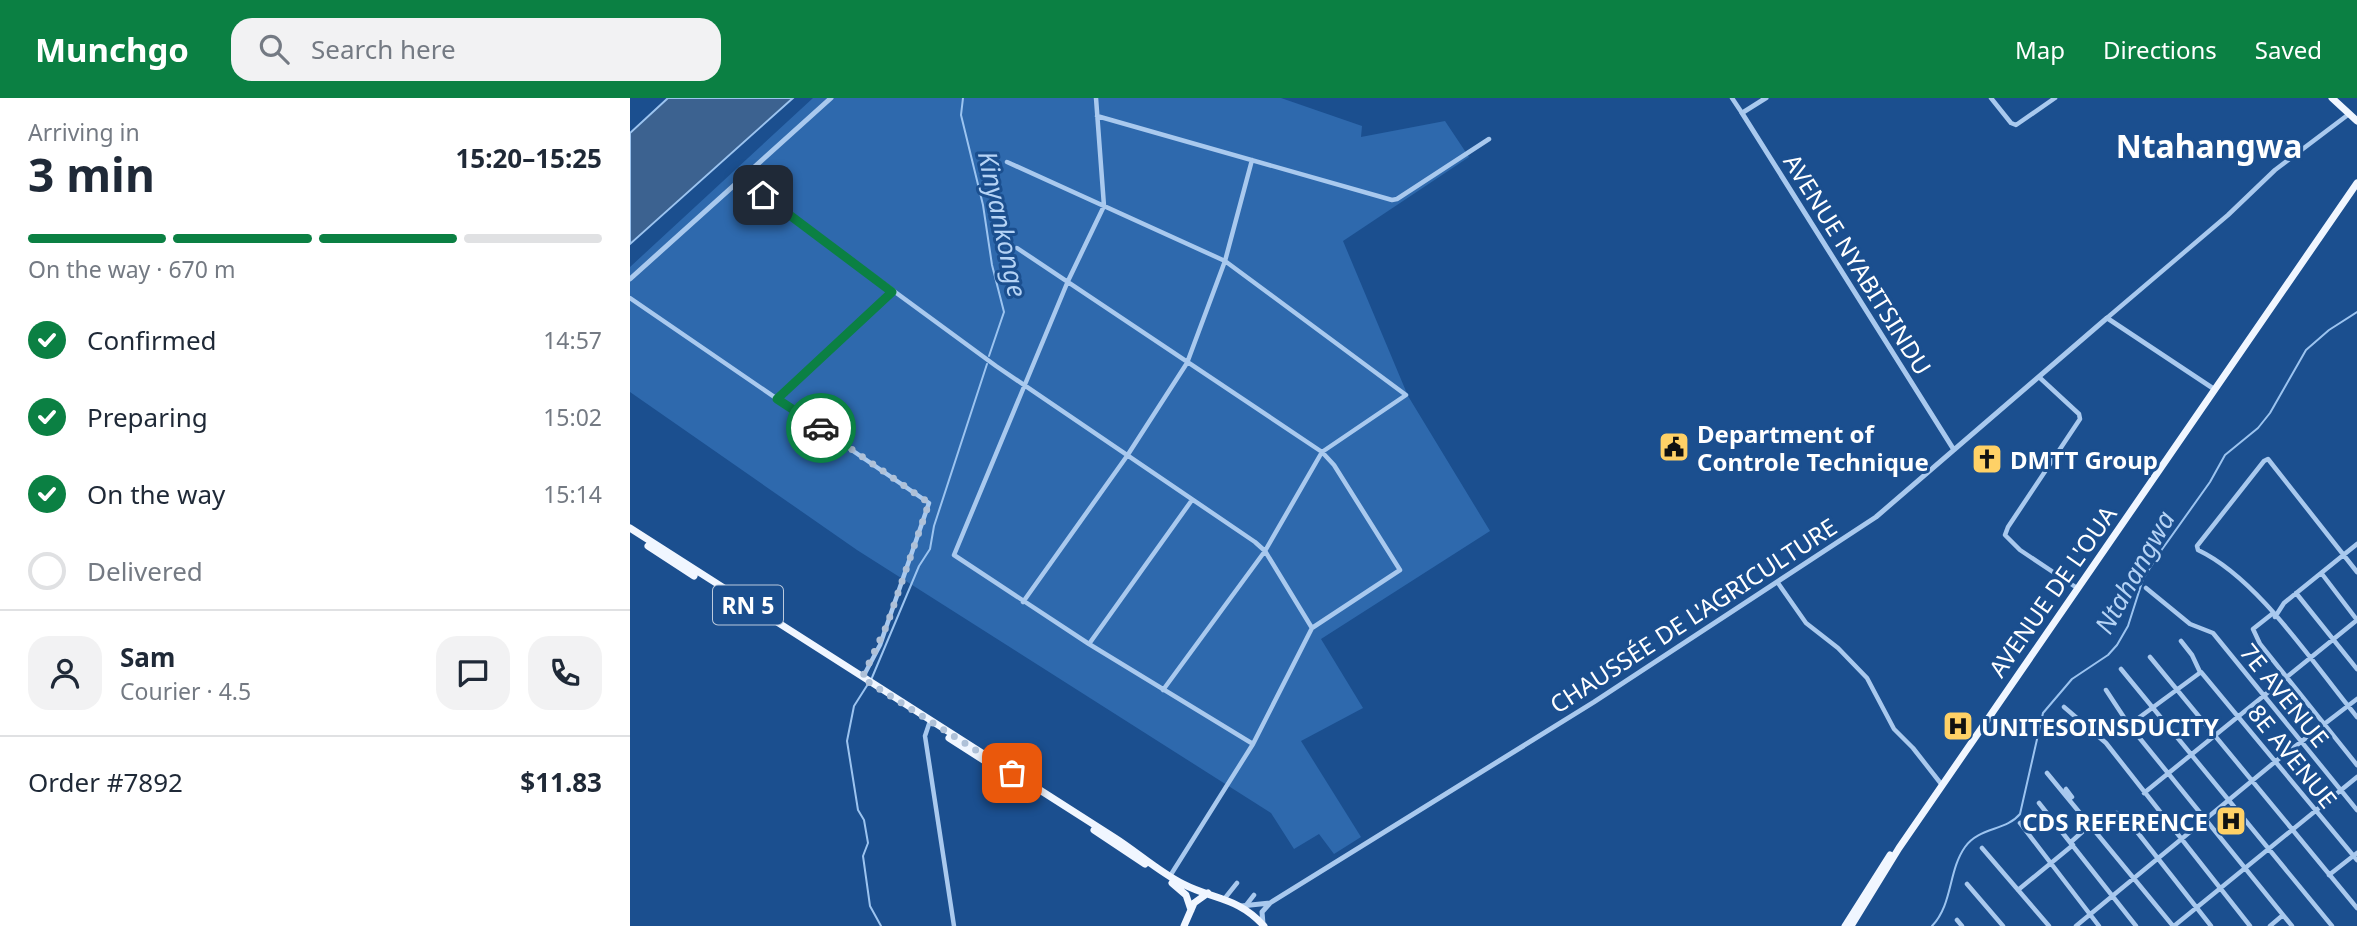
<!DOCTYPE html>
<html lang="en">
<head>
<meta charset="utf-8">
<style>
  :root { --surface:#fff; --page:#f2f2f3; --text:#1f2937; --muted:#747a83; --line:#e0e1e3; --accent:#0b8043 }
  body { margin:0; font-family:"Noto Sans",sans-serif; background:var(--page); color:var(--text); height:100vh; display:flex; flex-direction:column; font-size:26px; white-space:nowrap }
  * { box-sizing:border-box; margin:0 }
  p { font-size:23px; color:var(--muted) }
  .icon { flex:none; width:38px; height:38px; fill:none; stroke:currentColor; stroke-width:2; stroke-linecap:round; stroke-linejoin:round }
  .map { position:relative; flex:1; overflow:hidden }
  .sheet { display:flex; flex-direction:column; background:var(--surface); width:630px }
  .sheet>* { flex:none }
  .pin { position:absolute; display:grid; place-items:center; width:60px; height:60px; color:#fff; margin:-30px; border-radius:14px; box-shadow:0 4px 10px #0006 }
  .courier { position:absolute; display:grid; place-items:center; width:70px; height:70px; margin:-35px; border:5px solid #0b8043; border-radius:50%; background:#fff; color:#222; box-shadow:0 2px 9px #0007 }
  .headline em { font-style:normal; font-weight:700 }
  .headline div { display:flex; flex-direction:column-reverse }
  .headline { display:flex; align-items:center; justify-content:space-between; height:119px; padding:0 28px }
  h1 { font-size:46px; font-weight:700; line-height:52px }
  .bar { display:grid; grid-template-columns:repeat(4,1fr); gap:10px 7px; align-content:center; height:84px; padding:0 28px }
  .bar i { height:9px; border-radius:5px; background:var(--line) }
  .bar .on { background:var(--accent) }
  .bar p { grid-column:span 4 }
  .line { display:flex; align-items:center; gap:18px; padding:0 28px; border-top:2px solid var(--line) }
  .line div { flex:1 }
  .round { display:grid; place-items:center; flex:none; width:74px; height:74px; border-radius:21px; background:var(--page) }
  ol { padding:0 28px; list-style:none }
  li { display:flex; align-items:center; gap:21px; height:77px }
  li p { margin-inline-start:auto }
  li .icon { padding:7px; border-radius:50%; background:var(--accent); color:#fff; stroke-width:4 }
  li:last-child { color:var(--muted) }
  li i { width:38px; height:38px; border:4px solid var(--line); border-radius:50% }
  header { display:flex; align-items:center; gap:42px; box-sizing:border-box; height:98px; padding:0 35px; background:var(--accent); color:#fff }
  header strong { font-size:33px }
  nav { display:flex; gap:38px; margin-inline-start:auto; font-size:24px }
  .search { width:490px; height:63px; background:var(--page); display:flex; align-items:center; gap:18px; box-sizing:border-box; padding:0 24px; border-radius:21px; color:var(--muted); font-size:26px }
  main { display:flex; flex:1; min-height:0 }
  .map>svg:first-child { display:block }
  .green { fill:#2e69ad }
  .water { fill:#3c6290; stroke:#9cc4f0; stroke-width:2 }
  .lines { fill:none; stroke-linecap:round; stroke-linejoin:round }
  .stream { stroke:#9cc4f0; stroke-width:2 }
  .minor { stroke:#a9c9ee; stroke-width:4.5 }
  .tertiary { stroke:#a9c9ee; stroke-width:5 }
  .primary { stroke:#f0f6ff; stroke-width:7 }
  .done { stroke:#afc1d8; stroke-width:7; stroke-dasharray:0 12.6 }
  .route { stroke:#0b8043; stroke-width:9 }
  .labels { text-anchor:middle; dominant-baseline:central; stroke-width:6; stroke-linejoin:round; paint-order:stroke }
  .shield { fill:#1b4f8f; stroke:#bbcadd; stroke-width:2 }
  .shield-label { font-size:23px; font-weight:bold; fill:#fff }
  .street-label { font-size:24px; fill:#fff; stroke:#1b4f8f }
  .poi-label { font-size:24px; font-weight:bold; fill:#fff; stroke:#1b4f8f; text-anchor:start }
  .water-label { font-size:26px; font-style:italic; fill:#b5d3f5; stroke:#1b4f8f }
  .district-label { font-size:32px; font-weight:bold; fill:#fff; stroke:#1b4f8f }
</style>
</head>
<body>
<header>
<strong>Munchgo</strong>
<div class="search"><svg class="icon" aria-label="search" viewBox="0 0 24 24"><circle cx="10" cy="10" r="6"/><path d="M15 15l6 6"/></svg>Search here</div>
<nav><a>Map</a><a>Directions</a><a>Saved</a></nav>
</header>
<main>
<section class="sheet">
<div class="headline"><div><h1>3 min</h1><p>Arriving in</p></div><em>15:20–15:25</em></div>
<div class="bar"><i class="on"></i><i class="on"></i><i class="on"></i><i></i><p>On the way · 670 m</p></div>
<ol>
<li><svg class="icon" aria-label="check" viewBox="0 0 24 24"><path d="M5 12l5 5 9-10"/></svg>Confirmed<p>14:57</p></li>
<li><svg class="icon" aria-label="check" viewBox="0 0 24 24"><path d="M5 12l5 5 9-10"/></svg>Preparing<p>15:02</p></li>
<li><svg class="icon" aria-label="check" viewBox="0 0 24 24"><path d="M5 12l5 5 9-10"/></svg>On the way<p>15:14</p></li>
<li><i></i>Delivered</li>
</ol>
<div class="line" style="height:126px"><a class="round"><svg class="icon" aria-label="person" viewBox="0 0 24 24"><circle cx="12" cy="8" r="4"/><path d="M4 21q1-7 8-7t8 7"/></svg></a><div><b>Sam</b><p>Courier · 4.5</p></div><a class="round"><svg class="icon" aria-label="chat" viewBox="0 0 24 24"><path d="M4 5h16v11H9l-5 4z"/></svg></a><a class="round"><svg class="icon" aria-label="phone" viewBox="0 0 24 24"><path d="M5 4h4l2 5-3 2q2 4 5 5l2-3 5 2v4C11 20 4 13 5 4z"/></svg></a></div>
<div class="line" style="height:91px"><div>Order #7892</div><b>$11.83</b></div>
</section>
<div class="map">
<svg width="1727" height="828" viewBox="0 0 1727 828">
  <rect width="100%" height="100%" fill="#1b4f8f"/>
  <path class="green" d="M183,0h468l81,28 -1,11 84,-16 24,36 -126,84 65,155 82,135 -169,108 42,69 -62,33 60,96 -27,17 -15,-20 -25,15 -23,-36 -414,-263 -227,-158v-125z"/>
  <path class="water" d="M38,0h125l-163,146v-111z"/>
  <g class="lines">
    <path class="stream" d="M333,0l-2,17 22,90 9,60 12,47 -15,44
      M241,582l48,-114 11,-17 4,-23 53,-162
      M238,586l-14,22 -7,35 11,69 6,10 4,23 -5,13 7,50 11,20
      M1302,828c21,-22 16,-55 33,-79 14,-20 41,-16 55,-33l23,-101 29,-34 36,-24 9,-10 11,-19 15,-47 15,-24 52,-73 15,-27 33,-27 12,-15 36,-63 23,-20 28,-18"/>
    <path class="minor" d="M466,0l8,108 -36,75 -114,274 135,89 164,100
      M1102,0l10,15
      M1361,0l20,25 5,2 39,-27
      M467,18l295,84 5,-1 92,-60
      M377,64l218,99 181,134 -84,57 -57,99 -102,139
      M111,81l255,187 259,176 10,9 47,77
      M387,150l305,204 12,13 66,105 -88,58 -59,116 -83,132
      M0,200l299,205 -49,142 -17,32
      M1477,220l121,-103 47,-45 74,-56
      M1409,279l40,37 1,5 -72,108 -3,8 15,15 57,38
      M147,301l115,-107
      M1727,474l-89,-113 -4,2 -67,85 1,4c61,29 115,114 159,167
      M1692,476l35,46
      M1148,485l28,40 32,25 29,30 27,51 19,19 29,37
      M1516,490l44,36 23,9 144,177
      M1666,495l61,76
      M393,504l104,-146 60,-93 38,-102 27,-101
      M1642,516l-19,15 7,15 97,121
      M1645,519l9,-14 73,-59
      M1551,543l11,14 8,17
      M459,546l103,-144
      M1520,559l207,251
      M1491,571l211,257
      M1476,592l23,35 163,201
      M1434,609l42,36 144,183
      M300,623l-5,15 29,190
      M1499,627l72,-53 156,188
      M1417,675l126,153
      M1436,691l6,8
      M1514,695l213,-173
      M1409,705l97,123
      M1390,725l79,103
      M1465,731l21,-16 7,1 88,112
      M1441,744l20,-18
      M1352,750l67,78
      M1699,777l28,-22
      M1337,786l36,42
      M1388,792l55,-45
      M595,800l12,-15
      M617,806l7,-9
      M1327,822l5,6
      M1446,828l200,-165 81,-62
      M1544,828l183,-149
      M1640,828l13,-11"/>
    <path class="tertiary" d="M1136,0l-24,15 212,337
      M0,181l201,-181
      M611,808l29,-3
      M633,826l-1,-12 8,-9 324,-201 282,-185 231,-199 107,71"/>
    <path class="primary" d="M1702,0l25,23
      M0,430l485,310c22,14 44,34 68,46 31,16 55,13 81,42
      M18,448l46,30
      M319,640l67,43
      M464,732l51,34
      M542,785l14,12 5,15
      M554,828l10,-23 14,-10
      M1215,828l45,-71
      M1221,828l48,-78 458,-665"/>
  </g>
  <g class="lines">
    <path class="done" d="M191,330l108,75 -42,122 -25,53 150,95"/>
    <path class="route" d="M133,97l129,97 -115,107 44,29"/>
  </g>
  <defs>
    <g id="civic-square" transform="scale(1.575)"><rect x="-9" y="-9" width="18" height="18" rx="4" fill="#ffd166" stroke="#1b4f8f"/><path d="M-.6-6.5H3V-4.5H.6V-3L4-1V1h2V6H-6V1h2V-1L-.6-3ZM-1.2 2.5V6h2.4V2.5Z" fill="#111"/></g>
    <g id="church-square" transform="scale(1.575)"><rect x="-9" y="-9" width="18" height="18" rx="4" fill="#ffd166" stroke="#1b4f8f"/><path d="M-1.2-6h2.4v3.5h3.3v2.4h-3.3V6h-2.4V-.1h-3.3v-2.4h3.3Z" fill="#111"/></g>
    <g id="hospital-square" transform="scale(1.575)"><rect x="-9" y="-9" width="18" height="18" rx="4" fill="#ffd166" stroke="#1b4f8f"/><path d="M-5-5h3v3.5h4V-5h3V5h-3V1.5h-4V5h-3Z" fill="#111"/></g>
  </defs>
  <g fill-rule="evenodd">
    <use href="#civic-square" x="1044" y="349"/>
    <use href="#church-square" x="1357" y="361"/>
    <use href="#hospital-square" x="1328" y="628"/>
    <use href="#hospital-square" x="1601" y="723"/>
  </g>
  <g class="labels">
    <rect class="shield" x="83" y="487.5" width="70" height="39" rx="5"/>
    <g class="shield-label">
      <text x="118" y="507">RN 5</text>
    </g>
    <g class="street-label">
      <text transform="translate(1228 166) rotate(58)">AVENUE NYABITSINDU</text>
      <text transform="translate(1422 493) rotate(-55)">AVENUE DE L'OUA</text>
      <text transform="translate(1063 517) rotate(-33)">CHAUSSÉE DE L'AGRICULTURE</text>
      <text transform="translate(1655 597) rotate(51)">7E AVENUE</text>
      <text transform="translate(1663 658) rotate(51)">8E AVENUE</text>
    </g>
    <g class="poi-label">
      <text x="1067" y="335">Department of<tspan x="1067" dy="28">Controle Technique</tspan></text>
      <text x="1380" y="361">DMTT Group</text>
      <text x="1351" y="628">UNITESOINSDUCITY</text>
      <text x="1578" y="723" text-anchor="end">CDS REFERENCE</text>
    </g>
    <g class="water-label">
      <text transform="translate(373 126) rotate(78)">Kinyankonge</text>
      <text transform="translate(1504 474) rotate(-61)">Ntahangwa</text>
    </g>
    <g class="district-label">
      <text x="1579" y="47">Ntahangwa</text>
    </g>
  </g>
</svg>
<div class="pin" style="left:382px;top:675px;background:#ea580c"><svg class="icon" aria-label="bag" viewBox="0 0 24 24"><path d="M5 8h14l-1 12H6zM9 8a3 3 0 0 1 6 0"/></svg></div>
<div class="pin" style="left:133px;top:97px;background:#1f2937"><svg class="icon" aria-label="home" viewBox="0 0 24 24"><path d="M3 11l9-7 9 7M6 9v11h12V9"/></svg></div>
<div class="courier" style="left:191px;top:330px"><svg class="icon" aria-label="car" viewBox="0 0 24 24"><path d="M5 17H2v-5l4-1 3-4h7l3 4 3 1v5h-3M9 17h6M6 11h13"/><circle cx="7" cy="17" r="2"/><circle cx="17" cy="17" r="2"/></svg></div>
</div>
</main>
</body>
</html>
